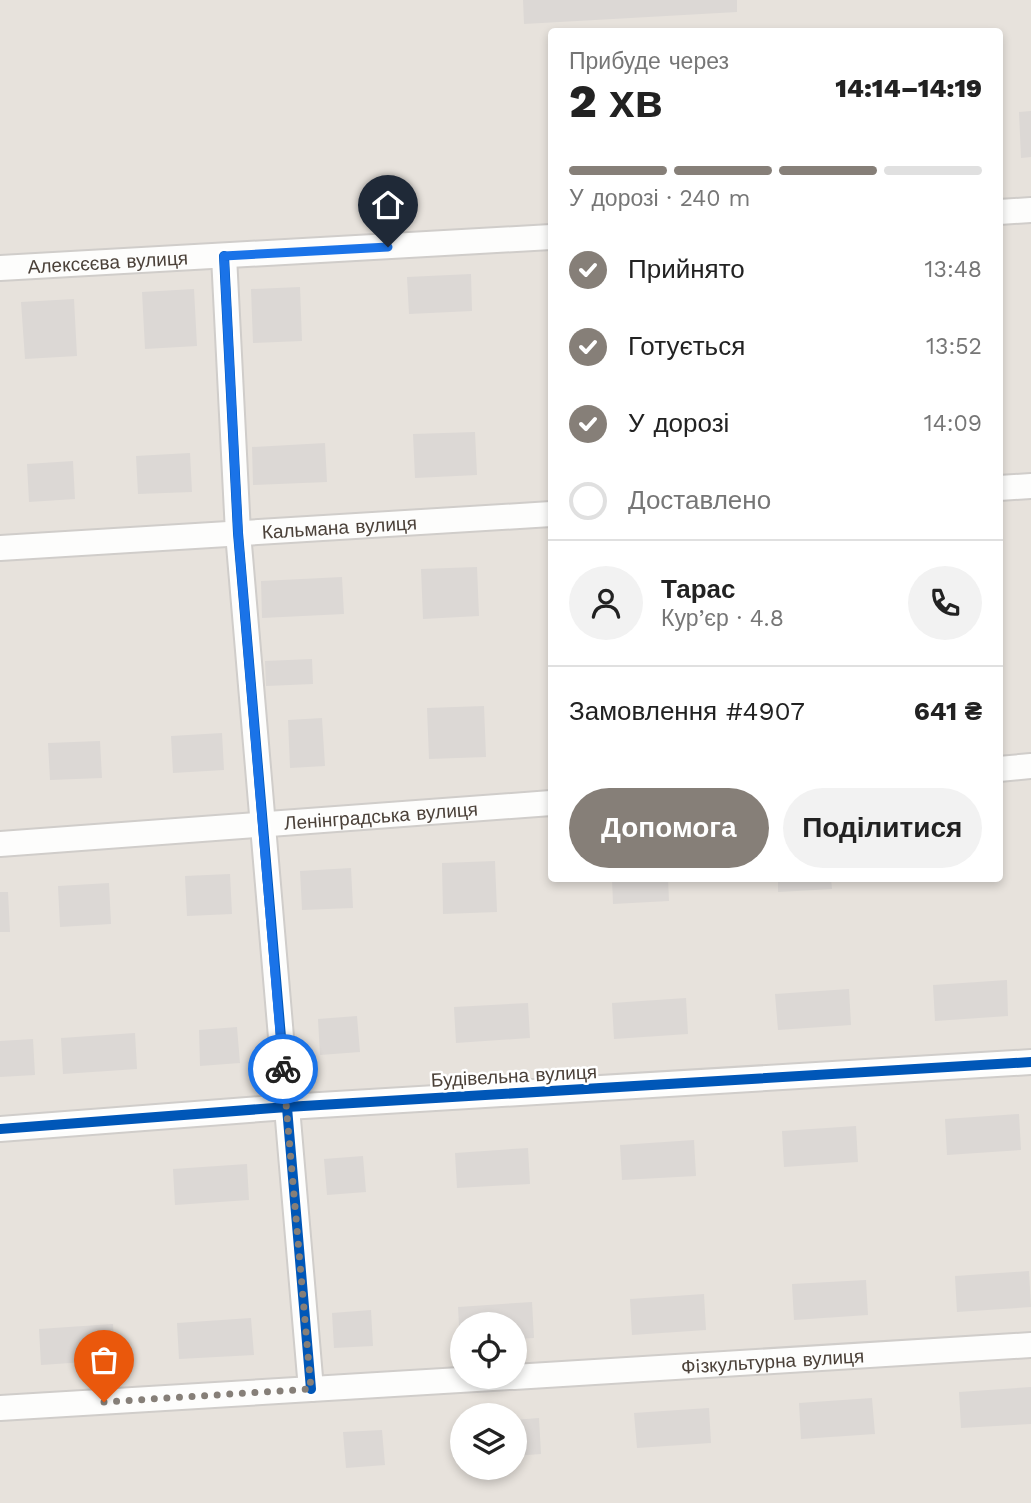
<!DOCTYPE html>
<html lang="uk">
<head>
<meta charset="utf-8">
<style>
  :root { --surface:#fff; --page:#f2f2f2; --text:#222; --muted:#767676; --line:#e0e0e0; --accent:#867f78 }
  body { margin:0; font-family:"Work Sans",sans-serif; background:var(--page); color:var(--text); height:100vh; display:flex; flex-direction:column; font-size:26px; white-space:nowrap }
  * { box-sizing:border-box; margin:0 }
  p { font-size:23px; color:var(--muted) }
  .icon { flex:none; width:38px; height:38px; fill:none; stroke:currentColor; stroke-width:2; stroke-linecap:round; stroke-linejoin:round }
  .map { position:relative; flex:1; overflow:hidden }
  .side { position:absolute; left:548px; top:28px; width:455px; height:854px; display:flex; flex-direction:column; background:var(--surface); border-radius:7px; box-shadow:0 4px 10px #0003 }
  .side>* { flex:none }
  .fabs { position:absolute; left:450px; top:1312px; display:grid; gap:14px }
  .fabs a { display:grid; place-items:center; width:77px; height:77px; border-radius:50%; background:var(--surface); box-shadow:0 4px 10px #0003; font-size:35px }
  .pin { position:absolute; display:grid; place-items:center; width:60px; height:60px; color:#fff; margin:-72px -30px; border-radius:50% 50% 50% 0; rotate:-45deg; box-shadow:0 0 7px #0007 }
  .pin .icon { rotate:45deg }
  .courier { position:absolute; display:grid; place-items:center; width:70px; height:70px; margin:-35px; border:5px solid #1a73e8; border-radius:50%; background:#fff; color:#222; box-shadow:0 2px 9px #0007 }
  .overview em { font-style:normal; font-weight:800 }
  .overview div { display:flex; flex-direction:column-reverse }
  .overview { display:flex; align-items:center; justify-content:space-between; height:119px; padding:0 21px }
  h1 { font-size:46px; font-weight:800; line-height:52px }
  .bar { display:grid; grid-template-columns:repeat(4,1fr); gap:10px 7px; align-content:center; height:84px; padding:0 21px }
  .bar i { height:9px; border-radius:5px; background:var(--line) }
  .bar .active { background:var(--accent) }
  .bar p { grid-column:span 4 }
  .line { display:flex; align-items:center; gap:18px; padding:0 21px; border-top:2px solid var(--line) }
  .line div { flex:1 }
  .round { display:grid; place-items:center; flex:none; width:74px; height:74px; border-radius:37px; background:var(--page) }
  ol { padding:0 21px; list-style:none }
  li { display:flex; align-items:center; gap:21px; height:77px }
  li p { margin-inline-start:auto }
  li .icon { padding:7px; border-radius:50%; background:var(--accent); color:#fff; stroke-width:4 }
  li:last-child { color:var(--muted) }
  li i { width:38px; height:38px; border:4px solid var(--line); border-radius:50% }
  .action { display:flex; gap:14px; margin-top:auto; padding:14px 21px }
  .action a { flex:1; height:80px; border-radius:42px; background:var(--accent); color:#fff; font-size:28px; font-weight:800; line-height:80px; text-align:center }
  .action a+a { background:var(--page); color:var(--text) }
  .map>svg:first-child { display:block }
  .residential { fill:#e7e2dc; fill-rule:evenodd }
  .building { fill:#dcd8d5 }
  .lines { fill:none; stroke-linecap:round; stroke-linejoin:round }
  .minor-casing { stroke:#d0cdca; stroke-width:28 }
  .minor { stroke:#fdfdfc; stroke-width:24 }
  .cycleway-casing { stroke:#fff; stroke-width:15 }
  .cycleway { stroke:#0057b8; stroke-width:10 }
  .done { stroke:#867f78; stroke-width:7; stroke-dasharray:0 12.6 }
  .route { stroke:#1a73e8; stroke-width:9 }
  .labels { text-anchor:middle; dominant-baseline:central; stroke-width:5; stroke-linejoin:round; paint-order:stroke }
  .street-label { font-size:19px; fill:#4b4139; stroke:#fff }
</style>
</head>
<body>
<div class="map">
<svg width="1031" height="1503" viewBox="0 0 1031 1503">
  <rect width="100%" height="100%" fill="#f4f1ee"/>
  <path class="residential" d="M0,0h1031v1503h-1031zM551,32h448v846h-448zM462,1325h52v52h-52zM462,1416h52v52h-52z"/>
  <path class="building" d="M523,0h214v12l-213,12z
    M1031,111v46l-10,1 -2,-46z
    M471,274l1,37 -63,3 -2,-37z
    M300,287l2,54 -49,2 -2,-54z
    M194,289l3,57 -52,3 -3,-57z
    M74,299l3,57 -52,3 -4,-57z
    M475,432l2,43 -62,3 -2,-44z
    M325,443l2,39 -74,3 -1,-38z
    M190,453l2,39 -54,2 -2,-38z
    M73,461l2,38 -46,3 -2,-38z
    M477,567l2,49 -56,3 -2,-50z
    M342,577l2,37 -82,4 -1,-37z
    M312,659l1,25 -47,2 -1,-25z
    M484,706l2,51 -57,2 -2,-51z
    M322,718l3,48 -35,2 -2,-48z
    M222,733l2,37 -51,3 -2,-37z
    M100,741l2,37 -52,2 -2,-37z
    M495,861l2,51 -54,2 -1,-51z
    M351,868l2,40 -51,2 -2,-39z
    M230,874l2,40 -45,2 -2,-40z
    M612,878h56l1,23 -56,3z
    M778,878h53l1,11 -54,3z
    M109,883l2,41 -51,3 -2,-41z
    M0,892h8l2,40h-10z
    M1007,980l1,36 -73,5 -2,-36z
    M849,989l2,36 -73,5 -3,-36z
    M686,998l2,36 -74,5 -2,-36z
    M528,1003l2,35 -74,5 -2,-36z
    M357,1016l3,36 -40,3 -2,-36z
    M237,1027l3,36 -40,3 -1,-36z
    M135,1033l2,36 -74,5 -2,-36z
    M33,1039l2,36 -35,2v-36z
    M1019,1114l2,36 -74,5 -2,-36z
    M856,1126l2,36 -74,5 -2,-36z
    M694,1140l2,36 -74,4 -2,-35z
    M528,1148l2,36 -73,4 -2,-35z
    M363,1156l3,36 -39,3 -3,-36z
    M247,1164l2,36 -74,5 -2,-36z
    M1029,1271l2,36 -74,5 -2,-36z
    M866,1280l2,35 -74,5 -2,-36z
    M704,1294l2,36 -74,5 -2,-36z
    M532,1302l2,36 -20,1v-14h-52l-2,20 -2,-38z
    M371,1310l2,36 -39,2 -2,-35z
    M251,1318l3,37 -75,4 -2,-36z
    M113,1324l2,36 -74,5 -2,-36z
    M1031,1387v37l-70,4 -2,-36z
    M872,1398l3,36 -74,5 -2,-36z
    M709,1408l2,35 -74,5 -3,-35z
    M539,1418l2,36 -27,2v-36z
    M382,1430l3,35 -39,3 -3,-36z"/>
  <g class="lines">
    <g class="minor-casing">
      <g id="minor">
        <path d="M999,212l32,-2"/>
        <path d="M224,256l14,277 73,856"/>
        <path id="s1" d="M0,268l551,-31"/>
        <path d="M999,488l32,-2"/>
        <path id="s2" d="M0,548l551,-34"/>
        <path d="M999,769l32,-3"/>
        <path id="s3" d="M0,844l551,-41"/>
        <path d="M0,1129l287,-22 744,-45"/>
        <path id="s4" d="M514,1377l517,-32"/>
        <path d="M0,1408l509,-31"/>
      </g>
    </g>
    <use href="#minor" class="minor"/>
    <g class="cycleway-casing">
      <path id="cycleway" d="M224,256l14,277 73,856
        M0,1129l287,-22 744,-45"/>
    </g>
    <use href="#cycleway" class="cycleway"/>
  </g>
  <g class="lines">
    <path class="done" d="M104,1402l207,-13 -28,-320"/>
    <path class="route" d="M283,1069l-45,-536 -14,-277 164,-9"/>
  </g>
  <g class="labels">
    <g class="street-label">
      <text stroke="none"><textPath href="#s1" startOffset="108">Алексєєва вулиця</textPath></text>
      <text stroke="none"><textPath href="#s2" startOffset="340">Кальмана вулиця</textPath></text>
      <text stroke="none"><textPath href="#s3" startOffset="382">Ленінградська вулиця</textPath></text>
      <text transform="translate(514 1076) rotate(-3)">Будівельна вулиця</text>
      <text stroke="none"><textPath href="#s4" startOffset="259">Фiзкультурна вулиця</textPath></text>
    </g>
  </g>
</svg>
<div class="fabs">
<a><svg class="icon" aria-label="locate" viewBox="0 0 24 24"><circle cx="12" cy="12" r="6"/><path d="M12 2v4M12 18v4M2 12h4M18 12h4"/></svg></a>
<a><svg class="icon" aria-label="layers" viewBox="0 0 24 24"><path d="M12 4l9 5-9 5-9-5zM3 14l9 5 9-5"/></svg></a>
</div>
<div class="pin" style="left:104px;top:1402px;background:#ea580c"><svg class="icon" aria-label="bag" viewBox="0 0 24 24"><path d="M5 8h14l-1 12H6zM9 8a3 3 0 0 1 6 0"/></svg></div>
<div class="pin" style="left:388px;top:247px;background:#1f2937"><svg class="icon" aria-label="home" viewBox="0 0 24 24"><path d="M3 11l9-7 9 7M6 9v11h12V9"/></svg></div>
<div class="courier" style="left:283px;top:1069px"><svg class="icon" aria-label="bike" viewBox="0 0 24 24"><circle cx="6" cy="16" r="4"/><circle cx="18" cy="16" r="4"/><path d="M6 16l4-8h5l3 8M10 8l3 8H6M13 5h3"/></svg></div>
<section class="side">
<div class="overview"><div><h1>2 хв</h1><p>Прибуде через</p></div><em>14:14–14:19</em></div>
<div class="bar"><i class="active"></i><i class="active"></i><i class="active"></i><i></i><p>У дорозі · 240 m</p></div>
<ol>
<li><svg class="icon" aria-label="check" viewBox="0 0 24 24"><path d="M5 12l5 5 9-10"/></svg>Прийнято<p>13:48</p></li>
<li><svg class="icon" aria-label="check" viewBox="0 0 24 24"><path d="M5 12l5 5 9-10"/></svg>Готується<p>13:52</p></li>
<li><svg class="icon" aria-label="check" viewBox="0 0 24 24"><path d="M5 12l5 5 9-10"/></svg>У дорозі<p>14:09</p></li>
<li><i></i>Доставлено</li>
</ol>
<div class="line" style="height:126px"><a class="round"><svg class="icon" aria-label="person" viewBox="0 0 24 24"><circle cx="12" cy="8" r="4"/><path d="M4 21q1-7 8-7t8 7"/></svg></a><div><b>Тарас</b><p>Кур’єр · 4.8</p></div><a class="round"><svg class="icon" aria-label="phone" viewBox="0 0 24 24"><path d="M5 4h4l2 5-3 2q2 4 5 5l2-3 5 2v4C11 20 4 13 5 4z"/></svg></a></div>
<div class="line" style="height:91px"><div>Замовлення #4907</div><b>641 ₴</b></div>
<div class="action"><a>Допомога</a><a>Поділитися</a></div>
</section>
</div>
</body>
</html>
